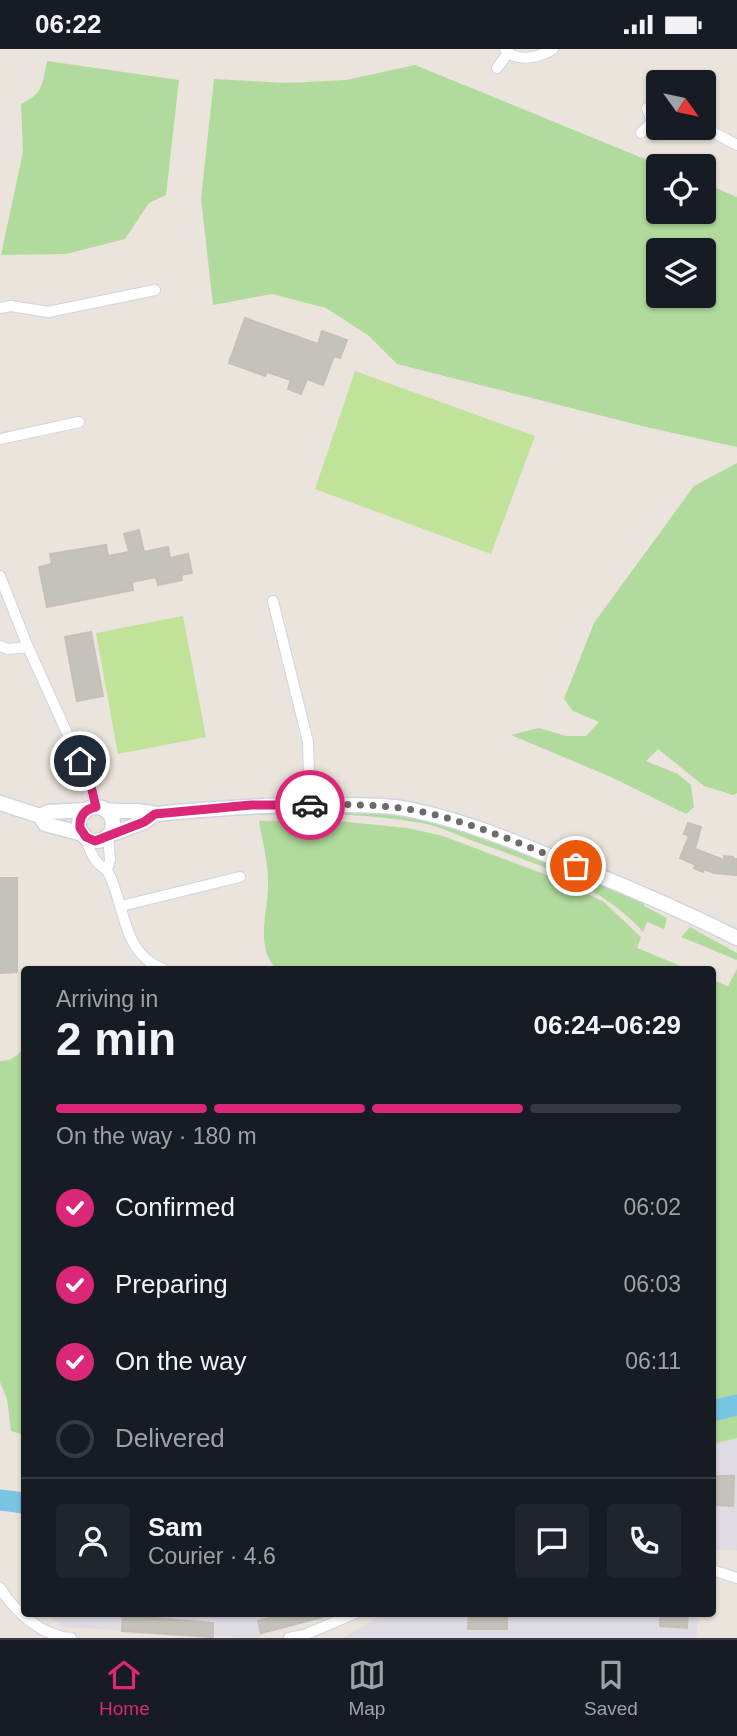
<!DOCTYPE html>
<html lang="en">
<head>
<meta charset="utf-8">
<style>
  :root { --surface:#171b24; --page:#20242c; --text:#f1f3f6; --muted:#9ea1a6; --line:#363941; --accent:#db2777 }
  body { margin:0; font-family:Helvetica,sans-serif; background:var(--page); color:var(--text); height:100vh; display:flex; flex-direction:column; font-size:26px; white-space:nowrap }
  * { box-sizing:border-box; margin:0 }
  p { font-size:23px; color:var(--muted) }
  .icon { flex:none; width:38px; height:38px; fill:none; stroke:currentColor; stroke-width:2; stroke-linecap:round; stroke-linejoin:round }
  .map { position:relative; flex:1; overflow:hidden }
  .side { position:absolute; left:21px; top:917px; width:695px; height:651px; display:flex; flex-direction:column; background:var(--surface); border-radius:7px; box-shadow:0 2px 5px #0004 }
  .side>* { flex:none }
  .needle { width:46px; rotate:123deg }
  .fabs { position:absolute; left:646px; top:21px; display:grid; gap:14px }
  .fabs a { display:grid; place-items:center; width:70px; height:70px; border-radius:7px; background:var(--surface); box-shadow:0 2px 5px #0004; font-size:35px }
  .pin { position:absolute; display:grid; place-items:center; width:60px; height:60px; color:#fff; margin:-30px; border:4px solid #fff; border-radius:50%; box-shadow:0 2px 7px #0007 }
  .courier { position:absolute; display:grid; place-items:center; width:70px; height:70px; margin:-35px; border:5px solid #db2777; border-radius:50%; background:#fff; color:#222; box-shadow:0 2px 9px #0007 }
  .overview em { font-style:normal; font-weight:800 }
  .overview div { display:flex; flex-direction:column-reverse }
  .overview { display:flex; align-items:center; justify-content:space-between; height:119px; padding:0 35px }
  h1 { font-size:46px; font-weight:800; line-height:52px }
  .bar { display:grid; grid-template-columns:repeat(4,1fr); gap:10px 7px; align-content:center; height:84px; padding:0 35px }
  .bar i { height:9px; border-radius:5px; background:var(--line) }
  .bar .selected { background:var(--accent) }
  .bar p { grid-column:span 4 }
  .line { display:flex; align-items:center; gap:18px; padding:0 35px; border-top:2px solid var(--line) }
  .line div { flex:1 }
  .round { display:grid; place-items:center; flex:none; width:74px; height:74px; border-radius:7px; background:var(--page) }
  ol { padding:0 35px; list-style:none }
  li { display:flex; align-items:center; gap:21px; height:77px }
  li p { margin-inline-start:auto }
  li .icon { padding:7px; border-radius:50%; background:var(--accent); color:#fff; stroke-width:4 }
  li:last-child { color:var(--muted) }
  li i { width:38px; height:38px; border:4px solid var(--line); border-radius:50% }
  .status { display:flex; justify-content:space-between; align-items:center; height:49px; padding:0 35px; background:var(--surface); direction:ltr }
  .status svg { height:19px; fill:currentColor }
  .menu { display:flex; justify-content:space-around; align-items:center; height:98px; border-top:2px solid var(--line); background:var(--surface); font-size:19px; color:var(--muted) }
  .menu a { display:grid; justify-items:center; gap:4px }
  .menu .selected { color:var(--accent) }
  .map>svg:first-child { display:block }
  .industrial { fill:#dedce2 }
  .green { fill:#b1db9d; fill-rule:evenodd }
  .pitch { fill:#c1e299 }
  .lines { fill:none; stroke-linecap:round; stroke-linejoin:round }
  .river { stroke:#78c4e2; stroke-width:21 }
  .building { fill:#c5c1bb; stroke:#c5c0b6; stroke-width:2 }
  .street-casing { stroke:#d1d4e0; stroke-width:12 }
  .secondary-casing { stroke:#d1d4e0; stroke-width:17 }
  .street { stroke:#fff; stroke-width:10 }
  .secondary { stroke:#fff; stroke-width:14 }
  .done { stroke:#6d6a68; stroke-width:7; stroke-dasharray:0 12.6 }
  .route { stroke:#db2777; stroke-width:9 }
</style>
</head>
<body>
<div class="status"><b>06:22</b><svg viewBox="0 0 49 12"><path d="M0 12V9h3v3zM5 12V6h3v6zM10 12V3h3v9zM15 12V0h3v12zM26 1h20v11H26zM47 4h2v5h-2z"/></svg></div>
<div class="map">
<svg width="737" height="1589" viewBox="0 0 737 1589">
  <rect width="100%" height="100%" fill="#eae4dc"/>
  <path class="industrial" d="M737,1389v113l-25,-2v-105z
    M45,1565h290l-83,24 -189,-11z
    M384,1565h316l-4,24h-354z"/>
  <path class="green" d="M47,12l132,19 -13,115 -17,8 -24,36 -59,15 -65,1 22,-103 -2,-48c23,-11 21,-20 26,-43z
    M415,16l247,101h-4v46h46v-29l33,14v250l-91,-20 -249,-63 -28,-28 -43,-28 -54,-14 -59,11 -12,-107 13,-119 72,4 60,-3zM658,201h46v46h-46z
    M737,414v330l-4,2 -29,-9 -46,-37 -12,12 32,13 13,11 3,22 -8,7 -75,-37 -100,-42 28,-7 27,8h20l13,-14 -26,-11 -9,-12 30,-76 100,-137z
    M342,762l41,2 45,7 114,40 103,42 -1,4 23,12 -3,11 -17,-7 -4,10c-42,-48 -109,-69 -167,-90 -17,-6 -36,-16 -55,-19 -55,-10 -109,-10 -164,-8l-1,-2z
    M327,771l80,8 36,8 101,38 60,28 37,35 -4,11 51,21h-412c-22,-24 -7,-59 -8,-89 0,-19 -6,-40 -9,-59z
    M690,878l47,26v7l-56,-23z
    M737,920v469l-25,6v-464l16,6z
    M24,999v387l-13,-4 -4,-32 -7,-17v-321c10,1 18,-6 24,-13z"/>
  <path class="pitch" d="M355,322l180,65 -44,118 -176,-65z
    M183,567l23,121 -88,17 -22,-121z"/>
  <g class="lines">
    <path class="river" d="M712,1362l25,-6
      M0,1451l24,3"/>
  </g>
  <path class="building" d="M245,269l73,26 4,-13 25,9 -7,18 -6,-2 -11,29 -16,-6 -6,15 -13,-5 3,-9 -24,-8 -2,4 -36,-13z
    M139,481l5,22 24,-5 2,11 18,-4 4,19 -11,2 1,5 -24,5 -2,-8 -24,5 1,8 -86,17 -8,-40 13,-3 -2,-10 56,-9 2,11 21,-4 -5,-18z
    M91,583l12,64 -26,5 -12,-64z
    M688,774l13,4 -6,22 29,11v-4l9,1v2h4v16l-23,-2 -10,-4 -1,3 -9,-4 2,-3 -16,-7 9,-22 -5,-2z
    M0,829h17v94l-17,1z
    M712,1427h22l-1,30 -21,-1z
    M123,1564h19v4l71,6v14l-91,-6z
    M286,1564h37v4l-62,16 -3,-12z
    M469,1564h38v16h-39z
    M660,1564h28l-1,15 -27,-2z"/>
  <g class="lines">
    <g class="street-casing">
      <path id="street" d="M505,0c11,14 34,9 48,0
        M497,19l11,-15
        M699,79l10,2 28,15
        M641,84l11,-11 -5,-14
        M0,259l11,-2 37,6 107,-22
        M0,390l79,-17
        M0,527l28,71 63,139 5,21
        M273,552l35,141 2,63
        M0,597l8,3 20,-2
        M86,788c2,9 5,18 11,25 4,5 9,6 12,12 17,35 13,79 54,95
        M107,821l3,-10 -2,-24
        M121,857l119,-29
        M712,1521l25,8
        M0,1539c15,24 42,48 71,50
        M289,1589l15,-3 52,-22"/>
    </g>
    <g class="secondary-casing">
      <path id="secondary" d="M0,754l40,13 5,8 38,10
        M79 775a17 17 0 1 1 34 0a17 17 0 1 1-34 0Z
        M107,761c17,3 32,-2 48,4 52,-5 103,-9 155,-9 28,0 57,-1 85,2 52,8 103,28 152,48 64,25 128,52 190,83
        M40,767l8,-4 38,-2
        M109,786l35,-13 11,-8"/>
    </g>
    <use href="#street" class="street"/>
    <use href="#secondary" class="secondary"/>
  </g>
  <g class="lines">
    <path class="done" d="M310,756c39,-1 79,-1 118,8 51,12 100,34 148,53"/>
    <path class="route" d="M80,712l11,25 5,21c-12,2 -17,10 -16,21l6,9 9,4 49,-19 11,-8 96,-9h59"/>
  </g>
</svg>
<div class="fabs">
<a><svg class="needle" viewBox="-14 -14 28 28"><path d="M0-13l5 13h-10z" fill="#e53935"/><path d="M0 13l5-13h-10z" fill="#9ea1a6"/></svg></a>
<a><svg class="icon" aria-label="locate" viewBox="0 0 24 24"><circle cx="12" cy="12" r="6"/><path d="M12 2v4M12 18v4M2 12h4M18 12h4"/></svg></a>
<a><svg class="icon" aria-label="layers" viewBox="0 0 24 24"><path d="M12 4l9 5-9 5-9-5zM3 14l9 5 9-5"/></svg></a>
</div>
<div class="pin" style="left:576px;top:817px;background:#ea580c"><svg class="icon" aria-label="bag" viewBox="0 0 24 24"><path d="M5 8h14l-1 12H6zM9 8a3 3 0 0 1 6 0"/></svg></div>
<div class="pin" style="left:80px;top:712px;background:#1f2937"><svg class="icon" aria-label="home" viewBox="0 0 24 24"><path d="M3 11l9-7 9 7M6 9v11h12V9"/></svg></div>
<div class="courier" style="left:310px;top:756px"><svg class="icon" aria-label="car" viewBox="0 0 24 24"><path d="M5 17H2v-5l4-1 3-4h7l3 4 3 1v5h-3M9 17h6M6 11h13"/><circle cx="7" cy="17" r="2"/><circle cx="17" cy="17" r="2"/></svg></div>
<section class="side">
<div class="overview"><div><h1>2 min</h1><p>Arriving in</p></div><em>06:24–06:29</em></div>
<div class="bar"><i class="selected"></i><i class="selected"></i><i class="selected"></i><i></i><p>On the way · 180 m</p></div>
<ol>
<li><svg class="icon" aria-label="check" viewBox="0 0 24 24"><path d="M5 12l5 5 9-10"/></svg>Confirmed<p>06:02</p></li>
<li><svg class="icon" aria-label="check" viewBox="0 0 24 24"><path d="M5 12l5 5 9-10"/></svg>Preparing<p>06:03</p></li>
<li><svg class="icon" aria-label="check" viewBox="0 0 24 24"><path d="M5 12l5 5 9-10"/></svg>On the way<p>06:11</p></li>
<li><i></i>Delivered</li>
</ol>
<div class="line" style="height:126px"><a class="round"><svg class="icon" aria-label="person" viewBox="0 0 24 24"><circle cx="12" cy="8" r="4"/><path d="M4 21q1-7 8-7t8 7"/></svg></a><div><b>Sam</b><p>Courier · 4.6</p></div><a class="round"><svg class="icon" aria-label="chat" viewBox="0 0 24 24"><path d="M4 5h16v11H9l-5 4z"/></svg></a><a class="round"><svg class="icon" aria-label="phone" viewBox="0 0 24 24"><path d="M5 4h4l2 5-3 2q2 4 5 5l2-3 5 2v4C11 20 4 13 5 4z"/></svg></a></div>
</section>
</div>
<nav class="menu">
<a class="selected"><svg class="icon" aria-label="home" viewBox="0 0 24 24"><path d="M3 11l9-7 9 7M6 9v11h12V9"/></svg>Home</a>
<a><svg class="icon" aria-label="map" viewBox="0 0 24 24"><path d="M3 6l6-2 6 2 6-2v14l-6 2-6-2-6 2zM9 4v14M15 6v14"/></svg>Map</a>
<a><svg class="icon" aria-label="saved" viewBox="0 0 24 24"><path d="M7 4h10v16l-5-4-5 4z"/></svg>Saved</a>
</nav>
</body>
</html>
